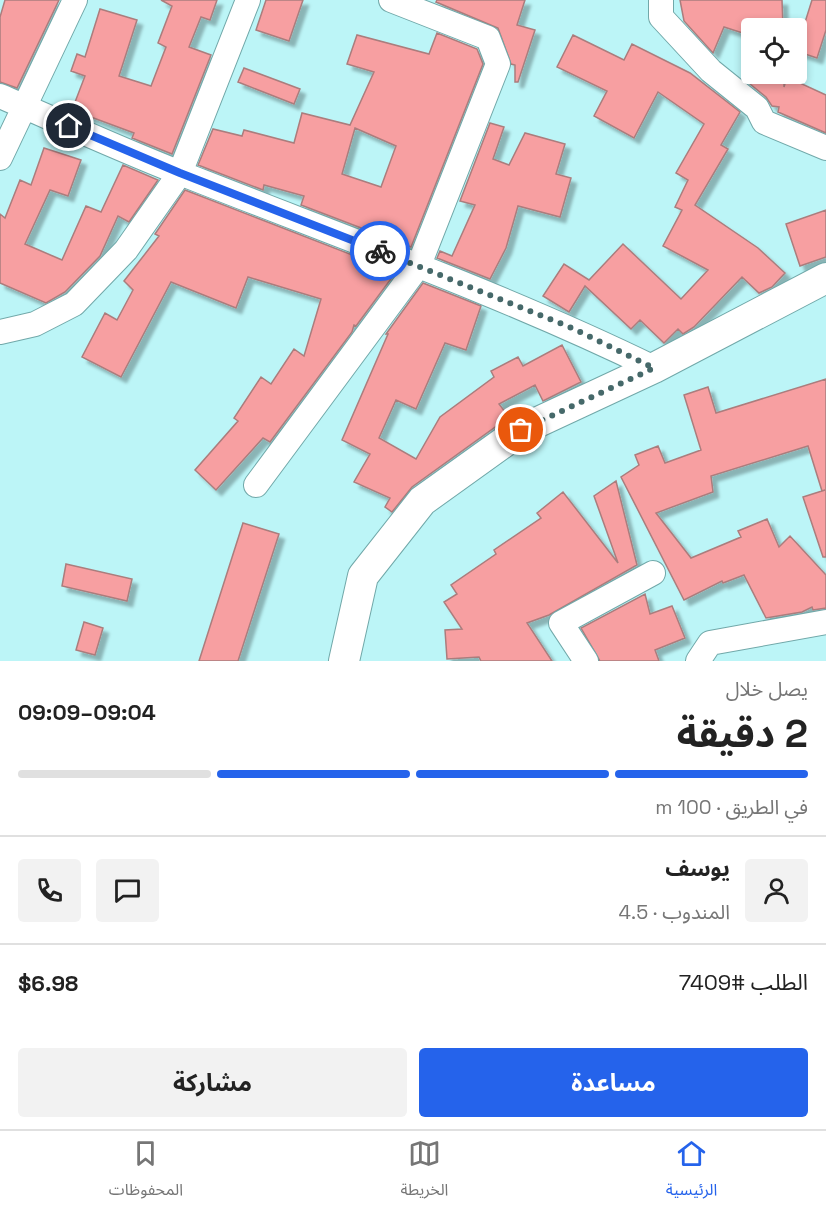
<!DOCTYPE html>
<html lang="ar">
<head>
<meta charset="utf-8">
<style>
  :root { --surface:#fff; --page:#f2f2f2; --text:#222; --muted:#767676; --line:#e0e0e0; --accent:#2563eb }
  body { margin:0; font-family:"Space Grotesk","Noto Sans Arabic",sans-serif; background:var(--page); color:var(--text); direction:rtl; height:100vh; display:flex; flex-direction:column; font-size:22px; white-space:nowrap }
  * { box-sizing:border-box; margin:0 }
  p { font-size:20px; color:var(--muted) }
  .icon { flex:none; width:33px; height:33px; fill:none; stroke:currentColor; stroke-width:2; stroke-linecap:round; stroke-linejoin:round }
  .map { position:relative; height:661px; overflow:hidden; direction:ltr }
  .details { display:flex; flex-direction:column; background:var(--surface); flex:1 }
  .details>* { flex:none }
  .controls { position:absolute; left:741px; top:18px; display:grid; gap:12px }
  .controls a { display:grid; place-items:center; width:66px; height:66px; border-radius:6px; background:var(--surface); box-shadow:0 3px 9px #0003; font-size:30px }
  .pin { position:absolute; display:grid; place-items:center; width:51px; height:51px; color:#fff; margin:-26px; border:3px solid #fff; border-radius:50%; box-shadow:0 2px 6px #0007 }
  .courier { position:absolute; display:grid; place-items:center; width:60px; height:60px; margin:-30px; border:4px solid #2563eb; border-radius:50%; background:#fff; color:#222; box-shadow:0 2px 8px #0007 }
  .summary em { font-style:normal; font-weight:700 }
  .summary div { display:flex; flex-direction:column-reverse }
  .summary { display:flex; align-items:center; justify-content:space-between; height:102px; padding:0 18px }
  h1 { font-size:39px; font-weight:700; line-height:45px }
  .bar { display:grid; grid-template-columns:repeat(4,1fr); gap:9px 6px; align-content:center; height:72px; padding:0 18px }
  .bar i { height:8px; border-radius:4px; background:var(--line) }
  .bar .on { background:var(--accent) }
  .bar p { grid-column:span 4 }
  .line { display:flex; align-items:center; gap:15px; padding:0 18px; border-top:2px solid var(--line) }
  .line div { flex:1 }
  .round { display:grid; place-items:center; flex:none; width:63px; height:63px; border-radius:6px; background:var(--page) }
  .primary-button { display:flex; gap:12px; margin-top:auto; padding:12px 18px }
  .primary-button a { flex:1; height:69px; border-radius:6px; background:var(--accent); color:#fff; font-size:24px; font-weight:700; line-height:69px; text-align:center }
  .primary-button a+a { background:var(--page); color:var(--text) }
  .tabs { display:flex; justify-content:space-around; align-items:center; height:84px; border-top:2px solid var(--line); background:var(--surface); font-size:16px; color:var(--muted) }
  .tabs a { display:grid; justify-items:center; gap:3px }
  .tabs .on { color:var(--accent) }
  .map>svg:first-child { display:block }
  .building { fill:#f79fa1; stroke:#ab7d7d; stroke-width:1.5; fill-rule:evenodd; filter:url(#shadow) }
  .lines { fill:none; stroke-linecap:round; stroke-linejoin:round }
  .minor-casing { stroke:#71a8a9; stroke-width:26 }
  .major-casing { stroke:#71a8a9; stroke-width:32 }
  .minor { stroke:#fff; stroke-width:24 }
  .major { stroke:#fff; stroke-width:30 }
  .done { stroke:#46696a; stroke-width:6; stroke-dasharray:0 10.8 }
  .route { stroke:#2563eb; stroke-width:8 }
</style>
</head>
<body>
<div class="map">
<svg width="826" height="661" viewBox="0 0 826 661">
  <defs>
    <filter id="shadow"><feDropShadow dx="5.5" dy="5.5" stdDeviation="1.5" flood-color="#0004"/></filter>
  </defs>
  <rect width="100%" height="100%" fill="#bcf5f7"/>
  <path class="building" d="M5,0h54l-42,88 -17,-6v-65z
    M161,0h56l-7,20 -9,-3 -12,30 22,8 -39,99 -40,-16 2,-5 -62,-23 13,-34 -14,-5 6,-17 8,3 15,-48 37,11 -18,56 32,10 15,-39 -8,-4 14,-37z
    M266,0h37l-14,41 -33,-11z
    M437,0h88l-8,25 18,5 -17,52h-3v-17l-4,-1 -13,-36 -62,-26z
    M680,0h102l1,28h-31v8l-28,-9 -11,26 -29,-32z
    M812,0h14v30l-9,28 -21,-7z
    M437,33l40,16 6,15 -72,183 -110,-42 3,-9 -40,-11 -1,5 -65,-25 15,-36 29,7 2,-6 50,13 8,-30 48,12 24,-53 -27,-8 10,-29 72,19zM355,128l41,18 -15,41 -39,-13z
    M573,35l51,25 8,-16 58,29 50,39 -19,33 7,4 -33,56 63,43 27,25 -13,14 -13,6 -17,-16 -48,50 -11,7 -5,-5 -14,14 -24,-23 -9,9 -46,-43 -16,26 -26,-16 21,-32 25,16 34,-36 58,55 27,-29 -45,-24 19,-36 -7,-3 13,-27 -12,-7 28,-49 -46,-32 -24,46 -40,-22 13,-25 -50,-24z
    M244,68l56,21 -6,15 -56,-22z
    M745,74h39v13l3,-10 39,18v38l-48,-21 1,-5 -7,-1 -6,-9 -22,-18z
    M490,123l14,4 -11,32 16,6 16,-32 40,11 -9,30 15,4 -11,39 -42,-11 -12,42 -16,31 -53,-21 3,-7 12,5 23,-51 -15,-4z
    M44,148l37,12 -13,36 -18,-6 -25,54 37,16 24,-54 15,6 22,-47 35,15 -29,42 -11,-6 -18,40 -35,36 -19,11 -46,-20v-69l5,4 15,-38 11,5z
    M185,190l211,82 -40,54 -2,-1 -2,7 -82,110 -7,-4 -47,52 -21,-20 43,-49 -4,-3 27,-41 10,7 23,-35 10,7 17,-57 -73,-22 -12,31 -65,-26 -50,95 -39,-20 23,-44 12,7 16,-30 -9,-9 35,-45 -4,-2z
    M826,210v47l-26,9 -14,-42z
    M423,283l58,23 -15,44 -21,-7 -29,66 -20,-9 -17,38 37,21 24,-42 54,-40 -3,-6 27,-14 5,9 39,-21 19,37 -38,19 -8,-16 -36,19 10,13 -97,70 -20,25 -7,-5 5,-9 -36,-16 16,-28 -28,-14 46,-106h-2z
    M826,379v178h-3l-20,-60 22,-7 -3,1 -14,-45 -97,30 2,16 -57,21 35,45 50,-21 -3,-6 29,-12 12,28 11,-11 36,39v33l-13,2 -1,-3 -10,5 -36,6 -22,-43 -21,8 -1,-2 -38,19 -63,-123 18,-12 -4,-10 23,-9 7,17 36,-13 -17,-55 24,-8 8,26z
    M616,481l21,84 -88,50 -22,8 25,38h-71l-2,-4 -32,2 -2,-29 17,-1 -18,-27 13,-8 -6,-9 45,-31 -2,-4 47,-32 -4,-5 26,-21 55,71 -24,-67z
    M243,523l36,11 -41,127h-39z
    M66,564l66,15 -5,22 -65,-15z
    M645,594l5,20 22,-8 13,32 -30,12 4,11h-59l-19,-33z
    M84,622l19,6 -8,27 -19,-5z"/>
  <g class="lines">
    <g class="minor-casing">
      <path id="minor" d="M661,0v17l50,54 46,37 7,14 62,26
        M0,96c60,26 119,53 180,77 159,63 320,120 474,195
        M0,158l75,-158
        M0,332l35,-8 39,-20 52,-54 54,-77 68,-173
        M256,485l163,-220 79,-201 -10,-26 -97,-38
        M586,661l-25,-38 92,-50
        M698,661l12,-18 116,-21"/>
    </g>
    <g class="major-casing">
      <path id="major" d="M344,661l19,-85 59,-75 99,-71 133,-62 172,-90"/>
    </g>
    <use href="#minor" class="minor"/>
    <use href="#major" class="major"/>
  </g>
  <g class="lines">
    <path class="done" d="M380,251l192,77 82,40 -133,62"/>
    <path class="route" d="M69,126l111,47 200,78"/>
  </g>
</svg>
<div class="controls">
<a><svg class="icon" aria-label="locate" viewBox="0 0 24 24"><circle cx="12" cy="12" r="6"/><path d="M12 2v4M12 18v4M2 12h4M18 12h4"/></svg></a>
</div>
<div class="pin" style="left:521px;top:430px;background:#ea580c"><svg class="icon" aria-label="bag" viewBox="0 0 24 24"><path d="M5 8h14l-1 12H6zM9 8a3 3 0 0 1 6 0"/></svg></div>
<div class="pin" style="left:69px;top:126px;background:#1f2937"><svg class="icon" aria-label="home" viewBox="0 0 24 24"><path d="M3 11l9-7 9 7M6 9v11h12V9"/></svg></div>
<div class="courier" style="left:380px;top:251px"><svg class="icon" aria-label="bike" viewBox="0 0 24 24"><circle cx="6" cy="16" r="4"/><circle cx="18" cy="16" r="4"/><path d="M6 16l4-8h5l3 8M10 8l3 8H6M13 5h3"/></svg></div>
</div>
<section class="details">
<div class="summary"><div><h1>2 دقيقة</h1><p>يصل خلال</p></div><em>09:04–09:09</em></div>
<div class="bar"><i class="on"></i><i class="on"></i><i class="on"></i><i></i><p>في الطريق · 100 m</p></div>
<div class="line" style="height:108px"><a class="round"><svg class="icon" aria-label="person" viewBox="0 0 24 24"><circle cx="12" cy="8" r="4"/><path d="M4 21q1-7 8-7t8 7"/></svg></a><div><b>يوسف</b><p>المندوب · 4.5</p></div><a class="round"><svg class="icon" aria-label="chat" viewBox="0 0 24 24"><path d="M4 5h16v11H9l-5 4z"/></svg></a><a class="round"><svg class="icon" aria-label="phone" viewBox="0 0 24 24"><path d="M5 4h4l2 5-3 2q2 4 5 5l2-3 5 2v4C11 20 4 13 5 4z"/></svg></a></div>
<div class="line" style="height:78px"><div>الطلب #7409</div><b>$6.98</b></div>
<div class="primary-button"><a>مساعدة</a><a>مشاركة</a></div>
</section>
<nav class="tabs">
<a class="on"><svg class="icon" aria-label="home" viewBox="0 0 24 24"><path d="M3 11l9-7 9 7M6 9v11h12V9"/></svg>الرئيسية</a>
<a><svg class="icon" aria-label="map" viewBox="0 0 24 24"><path d="M3 6l6-2 6 2 6-2v14l-6 2-6-2-6 2zM9 4v14M15 6v14"/></svg>الخريطة</a>
<a><svg class="icon" aria-label="saved" viewBox="0 0 24 24"><path d="M7 4h10v16l-5-4-5 4z"/></svg>المحفوظات</a>
</nav>
</body>
</html>
